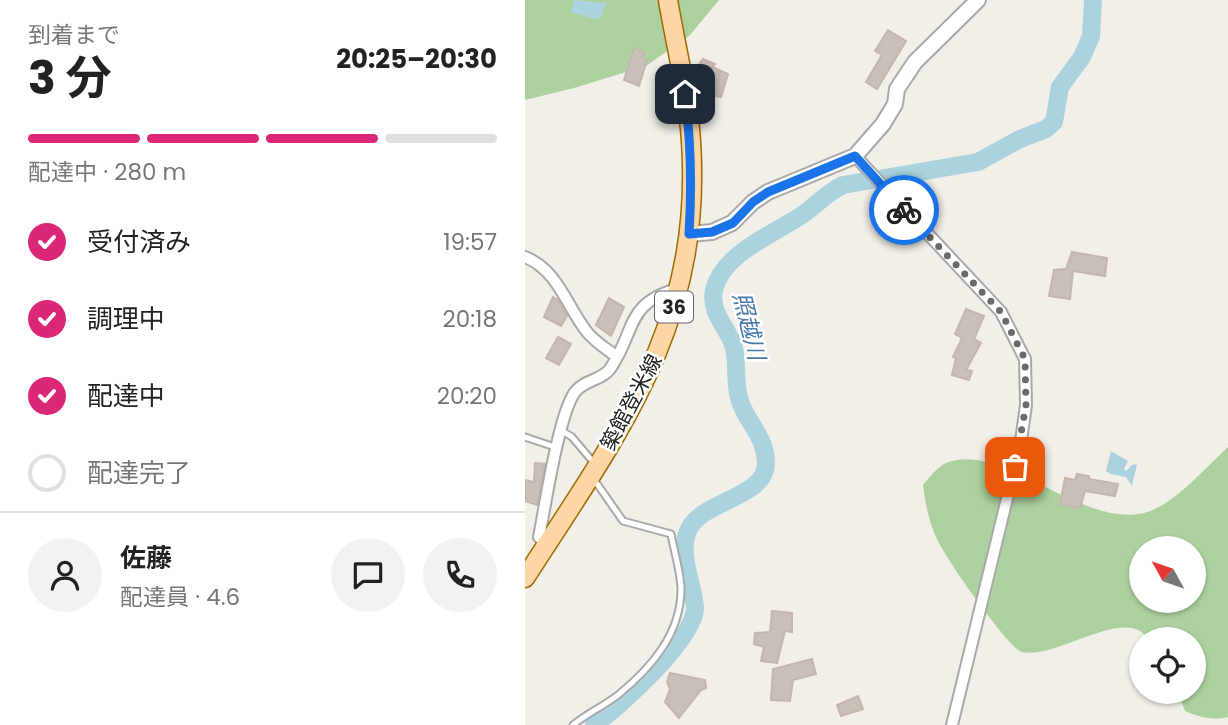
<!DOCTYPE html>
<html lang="ja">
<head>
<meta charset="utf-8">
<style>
  :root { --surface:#fff; --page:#f2f2f2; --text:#222; --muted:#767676; --line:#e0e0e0; --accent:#db2777 }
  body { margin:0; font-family:Poppins,"Noto Sans JP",sans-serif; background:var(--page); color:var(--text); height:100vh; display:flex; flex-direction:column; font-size:26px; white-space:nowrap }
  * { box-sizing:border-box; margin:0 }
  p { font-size:23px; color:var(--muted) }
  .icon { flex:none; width:38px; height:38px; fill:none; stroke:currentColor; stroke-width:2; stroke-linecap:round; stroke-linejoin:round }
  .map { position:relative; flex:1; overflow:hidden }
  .panel { display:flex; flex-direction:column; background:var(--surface); width:525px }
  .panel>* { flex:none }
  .needle { width:46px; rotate:310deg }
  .fabs { position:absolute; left:604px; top:536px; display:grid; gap:14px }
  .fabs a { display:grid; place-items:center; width:77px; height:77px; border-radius:50%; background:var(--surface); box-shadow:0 2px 5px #0004; font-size:35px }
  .pin { position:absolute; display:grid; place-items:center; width:60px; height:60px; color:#fff; margin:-30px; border-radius:14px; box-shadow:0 4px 10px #0006 }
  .courier { position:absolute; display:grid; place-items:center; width:70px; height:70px; margin:-35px; border:5px solid #1a73e8; border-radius:50%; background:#fff; color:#222; box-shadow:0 2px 9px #0007 }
  .head em { font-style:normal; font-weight:700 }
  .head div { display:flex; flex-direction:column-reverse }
  .head { display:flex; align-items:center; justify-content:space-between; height:119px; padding:0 28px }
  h1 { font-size:46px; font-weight:700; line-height:52px }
  .bar { display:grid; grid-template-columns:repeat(4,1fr); gap:10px 7px; align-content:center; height:84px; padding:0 28px }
  .bar i { height:9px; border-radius:5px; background:var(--line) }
  .bar .active { background:var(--accent) }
  .bar p { grid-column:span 4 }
  .line { display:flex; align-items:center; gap:18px; padding:0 28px; border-top:2px solid var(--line) }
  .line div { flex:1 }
  .round { display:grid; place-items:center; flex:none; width:74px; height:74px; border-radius:37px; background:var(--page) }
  ol { padding:0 28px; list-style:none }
  li { display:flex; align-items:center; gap:21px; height:77px }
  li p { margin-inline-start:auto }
  li .icon { padding:7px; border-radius:50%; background:var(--accent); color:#fff; stroke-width:4 }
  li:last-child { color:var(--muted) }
  li i { width:38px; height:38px; border:4px solid var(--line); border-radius:50% }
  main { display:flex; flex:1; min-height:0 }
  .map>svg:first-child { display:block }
  .forest { fill:#add19e; fill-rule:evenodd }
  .water { fill:#aad3df }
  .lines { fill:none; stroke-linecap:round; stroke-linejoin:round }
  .river { stroke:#aad3df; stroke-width:18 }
  .building { fill:#c7bfb8; stroke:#c4b6ab; stroke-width:2 }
  .service-casing { stroke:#a9a9a9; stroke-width:9 }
  .minor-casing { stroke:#a9a9a9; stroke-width:14 }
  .tertiary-casing { stroke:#a9a9a9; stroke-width:18 }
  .primary-casing { stroke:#a06b00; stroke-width:21 }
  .service { stroke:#fff; stroke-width:5 }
  .minor { stroke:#fff; stroke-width:10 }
  .tertiary { stroke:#fff; stroke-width:14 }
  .primary { stroke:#fcd6a4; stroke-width:18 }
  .done { stroke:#6b6a68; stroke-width:7; stroke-dasharray:0 12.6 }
  .route { stroke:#1a73e8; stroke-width:9 }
  .labels { text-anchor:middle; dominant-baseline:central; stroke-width:5; stroke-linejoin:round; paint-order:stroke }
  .shield { fill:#fff; stroke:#646464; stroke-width:2 }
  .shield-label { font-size:19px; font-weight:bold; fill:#222 }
  .street-label { font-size:21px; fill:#222; stroke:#fff }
  .water-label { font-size:23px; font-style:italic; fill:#4a7aab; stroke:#fff }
</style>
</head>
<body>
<main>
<section class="panel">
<div class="head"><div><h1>3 分</h1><p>到着まで</p></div><em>20:25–20:30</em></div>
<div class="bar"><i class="active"></i><i class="active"></i><i class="active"></i><i></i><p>配達中 · 280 m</p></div>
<ol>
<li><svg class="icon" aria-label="check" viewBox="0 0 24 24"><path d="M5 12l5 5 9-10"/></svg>受付済み<p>19:57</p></li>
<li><svg class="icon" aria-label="check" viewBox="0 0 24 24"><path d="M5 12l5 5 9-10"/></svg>調理中<p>20:18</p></li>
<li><svg class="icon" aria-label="check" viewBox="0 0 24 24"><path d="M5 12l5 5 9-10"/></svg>配達中<p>20:20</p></li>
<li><i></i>配達完了</li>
</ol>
<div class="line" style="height:126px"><a class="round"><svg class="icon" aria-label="person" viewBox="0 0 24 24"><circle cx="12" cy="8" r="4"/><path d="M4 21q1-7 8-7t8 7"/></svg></a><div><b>佐藤</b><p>配達員 · 4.6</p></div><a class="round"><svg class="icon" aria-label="chat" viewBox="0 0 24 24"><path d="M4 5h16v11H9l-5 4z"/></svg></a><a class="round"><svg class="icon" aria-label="phone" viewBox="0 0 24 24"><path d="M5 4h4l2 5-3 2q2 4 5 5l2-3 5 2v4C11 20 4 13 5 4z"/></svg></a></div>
</section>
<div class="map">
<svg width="703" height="725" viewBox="0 0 703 725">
  <rect width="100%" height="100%" fill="#f2efe9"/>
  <path class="forest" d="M0,0h194l-29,35 -44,31 -72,22 -49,12z
    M703,447v270c-13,4 -30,0 -43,-6l-8,-20h16v-52h-45c-21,-35 -92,21 -126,13 -14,-4 -79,-97 -86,-115 -7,-15 -11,-35 -13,-52 7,-8 13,-17 23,-22 55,-23 134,65 198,50 29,-7 62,-46 84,-66zM616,548h52v52h-52z"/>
  <path class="water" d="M50,0l31,3 -5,14 -7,2 -23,-7z
    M586,451l17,10 -4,8 2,2 6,-6 5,-1 -5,22 -6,-9 -16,-3 -4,-3z"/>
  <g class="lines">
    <path class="river" d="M69,725c25,-18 103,-88 101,-118 -2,-25 -18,-54 -6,-78 14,-29 77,-31 77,-66 0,-26 -19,-40 -26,-62 -6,-17 -2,-36 -6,-53 -5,-20 -25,-34 -20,-58 9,-38 63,-57 91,-77 13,-10 23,-21 38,-28l135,-23 42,-23 26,-10 8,-7 6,-35 22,-30 9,-21 2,-36"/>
  </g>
  <path class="building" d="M363,30l18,11 -29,48 -11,-7 16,-27 -7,-4z
    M109,48l10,4 -2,6 5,2 -8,26 -15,-6z
    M178,59l12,5 -3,3 16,7 -7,23 -19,-4 -5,-26z
    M547,252l35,6 -2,18 -32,-5 -3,28 -21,-3 5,-26 12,-1z
    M28,297l5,3 9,16 -6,10 -17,-9z
    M84,298l15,9 -13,29 -15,-11z
    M441,309l18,7 -10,23 7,4 -15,27 6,1 -3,9 -17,-5 4,-17 -3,-1 9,-19 -7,-4z
    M33,337l13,7 -12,21 -13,-7z
    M10,463l10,1 -8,41 -12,-4v-21l9,2z
    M552,474l12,2v3l29,5 -3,12 -30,-5 -5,17 -20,-4 5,-26 10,2z
    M247,611l20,2v19l-7,-1 -8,32 -16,-2 3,-14 -10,-3 1,-11 15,-1z
    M287,659l4,15 -23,6 -3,21 -19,-1 2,-31z
    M145,673l35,7 1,8 -5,2 -22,28 -14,-16 5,-13 -3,-7z
    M333,696l5,13 -22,7 -4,-11z"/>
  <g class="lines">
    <g class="service-casing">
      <path id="service" d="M37,431l10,6 22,26
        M0,437l30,10
        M48,725c14,-12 31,-19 45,-30 33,-27 64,-62 63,-108 -1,-17 -7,-36 -10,-53l-48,-13 -30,-43"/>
    </g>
    <g class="minor-casing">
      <path id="minor" d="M330,156l146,156 24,47 1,46 -5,36 -69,284
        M0,257c33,13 42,50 62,75 8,10 20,17 30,25
        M21,545l-7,-8c6,-30 20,-124 36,-145 9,-12 27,-12 35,-23 27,-39 14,-66 70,-81"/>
    </g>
    <g class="tertiary-casing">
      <path id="tertiary" d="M164,234l23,-2 20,-9 21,-21 15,-10 87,-36 28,-32 12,-20 2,-15 18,-27 63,-62"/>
    </g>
    <g class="primary-casing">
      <path id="primary" d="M0,578c94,-146 178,-253 166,-437 -3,-47 -15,-94 -23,-141"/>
    </g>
    <use href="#service" class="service"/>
    <use href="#minor" class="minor"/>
    <use href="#tertiary" class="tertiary"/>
    <use href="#primary" class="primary"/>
  </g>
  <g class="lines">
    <path class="done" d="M379,210l97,102 24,47 1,46 -11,62"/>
    <path class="route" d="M160,94c6,48 7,93 4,140l23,-2 21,-9 20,-21 15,-10 87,-36 49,54"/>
  </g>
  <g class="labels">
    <rect class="shield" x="130" y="291.5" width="38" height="31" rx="5"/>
    <g class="shield-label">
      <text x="149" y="307">36</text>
    </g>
    <g class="street-label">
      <text transform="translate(106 402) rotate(-62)">築館登米線</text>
    </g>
    <g class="water-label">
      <text transform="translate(224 326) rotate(76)">照越川</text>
    </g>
  </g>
</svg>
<div class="fabs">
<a><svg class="needle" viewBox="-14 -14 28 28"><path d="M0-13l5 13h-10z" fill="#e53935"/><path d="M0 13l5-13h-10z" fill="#767676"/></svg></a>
<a><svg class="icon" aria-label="locate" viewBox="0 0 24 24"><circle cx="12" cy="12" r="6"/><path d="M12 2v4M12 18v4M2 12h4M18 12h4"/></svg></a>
</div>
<div class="pin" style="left:490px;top:467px;background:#ea580c"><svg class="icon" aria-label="bag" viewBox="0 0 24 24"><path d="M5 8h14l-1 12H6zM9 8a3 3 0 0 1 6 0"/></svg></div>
<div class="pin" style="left:160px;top:94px;background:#1f2937"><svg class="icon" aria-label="home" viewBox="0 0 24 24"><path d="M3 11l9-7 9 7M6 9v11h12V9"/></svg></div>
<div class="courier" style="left:379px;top:210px"><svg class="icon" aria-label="bike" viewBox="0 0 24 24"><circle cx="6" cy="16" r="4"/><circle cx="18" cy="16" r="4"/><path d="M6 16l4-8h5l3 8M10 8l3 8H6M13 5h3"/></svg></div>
</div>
</main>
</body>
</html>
